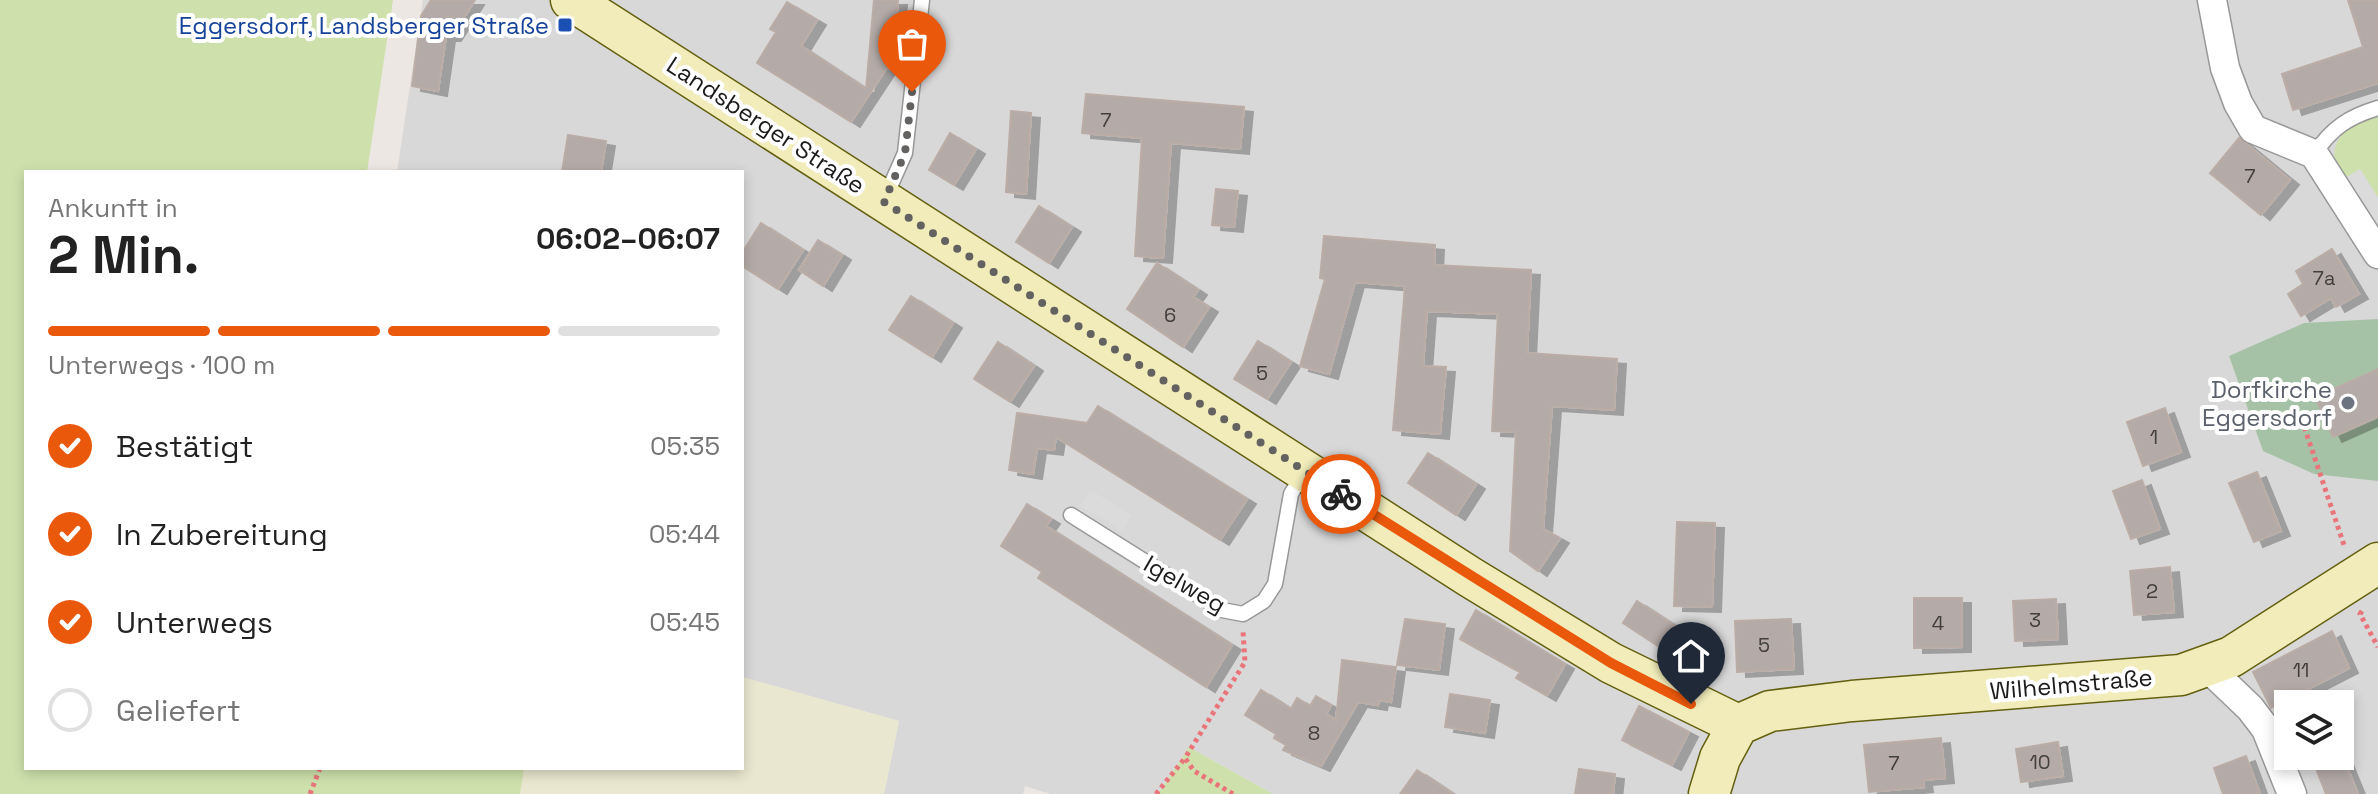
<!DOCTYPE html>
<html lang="de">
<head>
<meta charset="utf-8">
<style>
  :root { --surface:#fff; --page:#f2f2f2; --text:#222; --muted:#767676; --line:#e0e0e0; --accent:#ea580c }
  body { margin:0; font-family:"Space Grotesk",sans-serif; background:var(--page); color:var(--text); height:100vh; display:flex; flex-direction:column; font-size:30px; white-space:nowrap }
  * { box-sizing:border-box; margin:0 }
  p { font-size:26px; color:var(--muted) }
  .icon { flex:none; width:44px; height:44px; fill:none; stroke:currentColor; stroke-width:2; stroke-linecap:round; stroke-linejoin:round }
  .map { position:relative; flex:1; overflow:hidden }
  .side { position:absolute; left:24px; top:170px; width:720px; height:600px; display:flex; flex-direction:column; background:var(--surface); border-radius:0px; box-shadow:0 4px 12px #0003 }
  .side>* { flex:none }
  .controls { position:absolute; left:2274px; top:690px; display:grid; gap:16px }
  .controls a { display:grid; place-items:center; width:80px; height:80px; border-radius:0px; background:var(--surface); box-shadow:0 4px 12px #0003; font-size:40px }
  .pin { position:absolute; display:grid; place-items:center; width:68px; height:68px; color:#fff; margin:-82px -34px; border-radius:50% 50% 50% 0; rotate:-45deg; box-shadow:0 0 8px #0007 }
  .pin .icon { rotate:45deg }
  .courier { position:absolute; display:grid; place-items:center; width:80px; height:80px; margin:-40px; border:6px solid #ea580c; border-radius:50%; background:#fff; color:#222; box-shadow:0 2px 10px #0007 }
  .headline em { font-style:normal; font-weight:700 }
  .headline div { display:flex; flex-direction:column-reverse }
  .headline { display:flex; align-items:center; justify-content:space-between; height:136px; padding:0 24px }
  h1 { font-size:52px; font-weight:700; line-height:60px }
  .bar { display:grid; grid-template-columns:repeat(4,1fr); gap:12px 8px; align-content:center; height:96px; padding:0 24px }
  .bar i { height:10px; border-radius:6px; background:var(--line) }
  .bar .active { background:var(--accent) }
  .bar p { grid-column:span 4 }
  ol { padding:0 24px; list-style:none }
  li { display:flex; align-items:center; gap:24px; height:88px }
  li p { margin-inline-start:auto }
  li .icon { padding:8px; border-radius:50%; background:var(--accent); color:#fff; stroke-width:4 }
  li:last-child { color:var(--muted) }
  li i { width:44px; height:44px; border:4px solid var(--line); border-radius:50% }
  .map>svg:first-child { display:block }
  .residential { fill:#d9d8d8; fill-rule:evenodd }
  .farmland { fill:#e9e7cf }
  .grass { fill:#cee1ad }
  .cemetery { fill:#a6c2a6 }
  .parking { fill:#dbdbdb }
  .building { fill:#b4aba8; stroke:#bbaca6; stroke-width:2; filter:url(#shadow) }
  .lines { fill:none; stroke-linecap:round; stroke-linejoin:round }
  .lane-casing { stroke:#989898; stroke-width:17 }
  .street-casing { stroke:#989898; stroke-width:31 }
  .secondary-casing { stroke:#646010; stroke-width:43 }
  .path { stroke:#e9757b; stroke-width:5; stroke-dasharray:4 4; stroke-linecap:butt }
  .lane { stroke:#fff; stroke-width:14 }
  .street { stroke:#fff; stroke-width:28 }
  .secondary { stroke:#f1ecba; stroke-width:40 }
  .done { stroke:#646261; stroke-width:8; stroke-dasharray:0 14.4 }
  .route { stroke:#ea580c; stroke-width:10 }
  .transit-dot { fill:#1a4fb4; stroke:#fff; stroke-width:3 }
  .worship-dot { fill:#6b7280; stroke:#fff; stroke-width:3 }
  .labels { text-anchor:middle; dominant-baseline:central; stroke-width:8; stroke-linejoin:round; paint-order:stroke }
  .number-label { font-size:20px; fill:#413f3e }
  .transit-label { font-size:24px; fill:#164399; stroke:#fff; text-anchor:end }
  .street-label { font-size:24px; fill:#1b1b1b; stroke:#fff }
  .worship-label { font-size:24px; fill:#5b616d; stroke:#fff; text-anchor:end }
</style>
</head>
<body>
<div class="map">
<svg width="2378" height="794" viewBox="0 0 2378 794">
  <defs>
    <filter id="shadow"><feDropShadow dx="9" dy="5" stdDeviation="0" flood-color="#0004"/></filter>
  </defs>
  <rect width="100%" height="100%" fill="#ece7e2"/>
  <path class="residential" d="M423,0h1955v794h-1105l-84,-47 -31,47h-108l-25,-8 -2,8h-139l15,-73 -157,-44v-505h-345zM2288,704h52v52h-52z"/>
  <path class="farmland" d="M742,677l157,44 -15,73h-654l4,-26h508z"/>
  <path class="grass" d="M0,0h393l-26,172h-341v596h498l-4,26h-520z
    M2378,114v84l-18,-29 -18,11c-20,-39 3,-52 36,-66z
    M1189,747l84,47h-115z"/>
  <path class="cemetery" d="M2378,319v162l-64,-7 -51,-23 -34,-95 75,-33z"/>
  <path class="parking" d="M2360,169l18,29v38l-36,-56z
    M1090,490l42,25 -9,15 -43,-24z"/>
  <path class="building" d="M431,0h44l-23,36h-6l-8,55 -26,-5 9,-70z
    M874,0h24l-6,69h-6l-35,53 -94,-59 19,-31 -6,-3 17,-27 30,18 -16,26 65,43z
    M2348,0h30v83l-85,27 -11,-36 81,-27z
    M1086,94l158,13 -4,42 -69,-6 -8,115 -28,-2 7,-118 -60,-5z
    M1011,111l20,2 -5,81 -20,-2z
    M950,133l26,16 -22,36 -25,-15z
    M568,135l38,6 -5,31h-39z
    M2239,138l51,42 -29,35 -51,-42z
    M1216,189l22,2 -4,36 -22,-2z
    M1039,206l33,21 -23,36 -33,-21z
    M761,223l42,27 -25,39 -36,-23v-13z
    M1324,236l111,9 -1,20 97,5 -4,83 90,6 -3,51 -62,-4 -9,123 17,9 -22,33 -28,-20 6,-119 -24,-1 6,-117 -71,-3 -4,55 23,1 -6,67 -47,-4 12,-144 -50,-4 -26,92 -29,-8 25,-87 -5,-1z
    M818,240l24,15 -19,31 -24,-16z
    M2332,249l27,45 -23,13 -5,-9 -30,18 -13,-22 15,-10 -7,-13z
    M1157,263l41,27 -5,7 16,10 -26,40 -56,-38z
    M911,296l42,27 -21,34 -43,-27z
    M1258,341l33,21 -24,37 -33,-20z
    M998,342l36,24 -24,36 -36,-23z
    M2378,369v48l-45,20 -18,-40z
    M1098,406l149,93 -27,41 -164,-103 -2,13 -17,-2 -4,26 -24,-4 8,-57 70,10z
    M2165,408l16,44 -38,14 -16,-44z
    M1428,453l48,31 -20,31 -48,-32z
    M2257,472l24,59 -27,11 -25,-59z
    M2142,480l18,49 -29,10 -18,-48z
    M1027,504l24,15 -5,7 186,119 -26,42 -168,-109 4,-6 -41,-26z
    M1677,522l38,1 -3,84 -38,-1z
    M2170,567l4,45 -40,3 -4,-44z
    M1914,598h48v49l-48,1z
    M2056,599l2,40 -43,2 -2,-40z
    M1637,601l54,35 -15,22 -53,-35z
    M1476,610l89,54 -18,32 -31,-18 4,-6 -60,-33z
    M1405,619l40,5 -6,46 -42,-5z
    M1791,619l3,50 -57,3 -2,-51z
    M2332,631l17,37 -78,40 -18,-36z
    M1342,660l54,7 -5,35 -12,-2 -1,5 -20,-3 -37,64 -38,-16 3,-5 -12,-7 2,-4 -31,-19 16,-25 30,19 6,-11 13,8 6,-10 15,9 -5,9 10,6z
    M1450,694l40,6 -5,33 -40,-6z
    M1639,706l50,26 -17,33 -50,-25z
    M1941,738l4,40 -22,2 1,7 -55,5 -5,-47z
    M2058,742l5,34 -42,6 -5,-33z
    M2342,755l16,39h-32l-11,-28z
    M2246,756l14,38h-37l-9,-26z
    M1579,769l36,5 -2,20h-38z
    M1417,770l36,24h-53z"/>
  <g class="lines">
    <g class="lane-casing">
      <path id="lane" d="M2314,154c18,-26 34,-37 64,-46
        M885,198l20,-45 17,-153
        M1071,515l151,95 21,4 21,-13 11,-17 16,-90 12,-20"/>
    </g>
    <g class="street-casing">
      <path id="street" d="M2212,0l13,68 13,35 15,26 61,25 64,100
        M2207,667l43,41 16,21 26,65"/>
    </g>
    <g class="secondary-casing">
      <path id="secondary" d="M571,0l899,577 141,86 127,62
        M1738,725l32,-14 82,-10 329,-26 50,-18 147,-94
        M1709,794l11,-36 18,-33"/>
    </g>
    <path class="path" d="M2310,423l-6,3 41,122
      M2362,611l-2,3 18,33
      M310,794l10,-26
      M1156,794l29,-36
      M1233,794l-39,-23 -9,-13 60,-96 -2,-31"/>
    <use href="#lane" class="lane"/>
    <use href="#street" class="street"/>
    <use href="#secondary" class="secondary"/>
  </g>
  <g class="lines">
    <path class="done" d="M912,92l-7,61 -21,49 457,292"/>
    <path class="route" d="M1341,494l270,169 80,41"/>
  </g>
  <rect class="transit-dot" x="557" y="17" width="16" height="16" rx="4"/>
  <circle class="worship-dot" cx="2348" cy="403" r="8"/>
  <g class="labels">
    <g class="number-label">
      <text x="1106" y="120">7</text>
      <text x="2250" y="176">7</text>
      <text x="2324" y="278">7a</text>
      <text x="1170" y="315">6</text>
      <text x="1262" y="373">5</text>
      <text x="2154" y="437">1</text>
      <text x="2152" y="591">2</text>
      <text x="2035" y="620">3</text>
      <text x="1938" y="623">4</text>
      <text x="1764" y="645">5</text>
      <text x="2301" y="670">11</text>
      <text x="1314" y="733">8</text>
      <text x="2040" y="762">10</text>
      <text x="1894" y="763">7</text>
    </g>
    <g class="transit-label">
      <text x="549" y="25">Eggersdorf, Landsberger Straße</text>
    </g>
    <g class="street-label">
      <text transform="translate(766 125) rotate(33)">Landsberger Straße</text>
      <text transform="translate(1185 584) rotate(30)">Igelweg</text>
      <text transform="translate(2071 684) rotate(-5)">Wilhelmstraße</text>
    </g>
    <g class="worship-label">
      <text x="2332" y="389">Dorfkirche<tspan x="2332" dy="28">Eggersdorf</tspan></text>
    </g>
  </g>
</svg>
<div class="controls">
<a><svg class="icon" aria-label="layers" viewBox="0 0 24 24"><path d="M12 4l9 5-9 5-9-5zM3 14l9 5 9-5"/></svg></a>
</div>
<div class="pin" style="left:912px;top:92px;background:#ea580c"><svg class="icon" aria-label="bag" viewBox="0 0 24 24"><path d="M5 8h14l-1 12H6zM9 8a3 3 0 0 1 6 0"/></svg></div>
<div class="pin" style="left:1691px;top:704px;background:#1f2937"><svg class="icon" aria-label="home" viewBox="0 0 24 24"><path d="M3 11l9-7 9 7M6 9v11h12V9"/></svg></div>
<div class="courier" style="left:1341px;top:494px"><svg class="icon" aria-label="bike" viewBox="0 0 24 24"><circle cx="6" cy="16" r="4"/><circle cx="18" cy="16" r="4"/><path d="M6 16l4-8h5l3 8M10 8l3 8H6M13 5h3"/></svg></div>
<section class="side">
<div class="headline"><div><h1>2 Min.</h1><p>Ankunft in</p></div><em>06:02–06:07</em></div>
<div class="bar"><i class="active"></i><i class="active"></i><i class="active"></i><i></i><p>Unterwegs · 100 m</p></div>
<ol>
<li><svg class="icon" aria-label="check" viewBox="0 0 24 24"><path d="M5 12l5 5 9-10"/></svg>Bestätigt<p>05:35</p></li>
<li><svg class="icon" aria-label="check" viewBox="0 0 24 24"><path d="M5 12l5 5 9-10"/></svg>In Zubereitung<p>05:44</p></li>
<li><svg class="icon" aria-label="check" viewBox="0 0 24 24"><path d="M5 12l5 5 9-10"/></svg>Unterwegs<p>05:45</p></li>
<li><i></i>Geliefert</li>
</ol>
</section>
</div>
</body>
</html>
